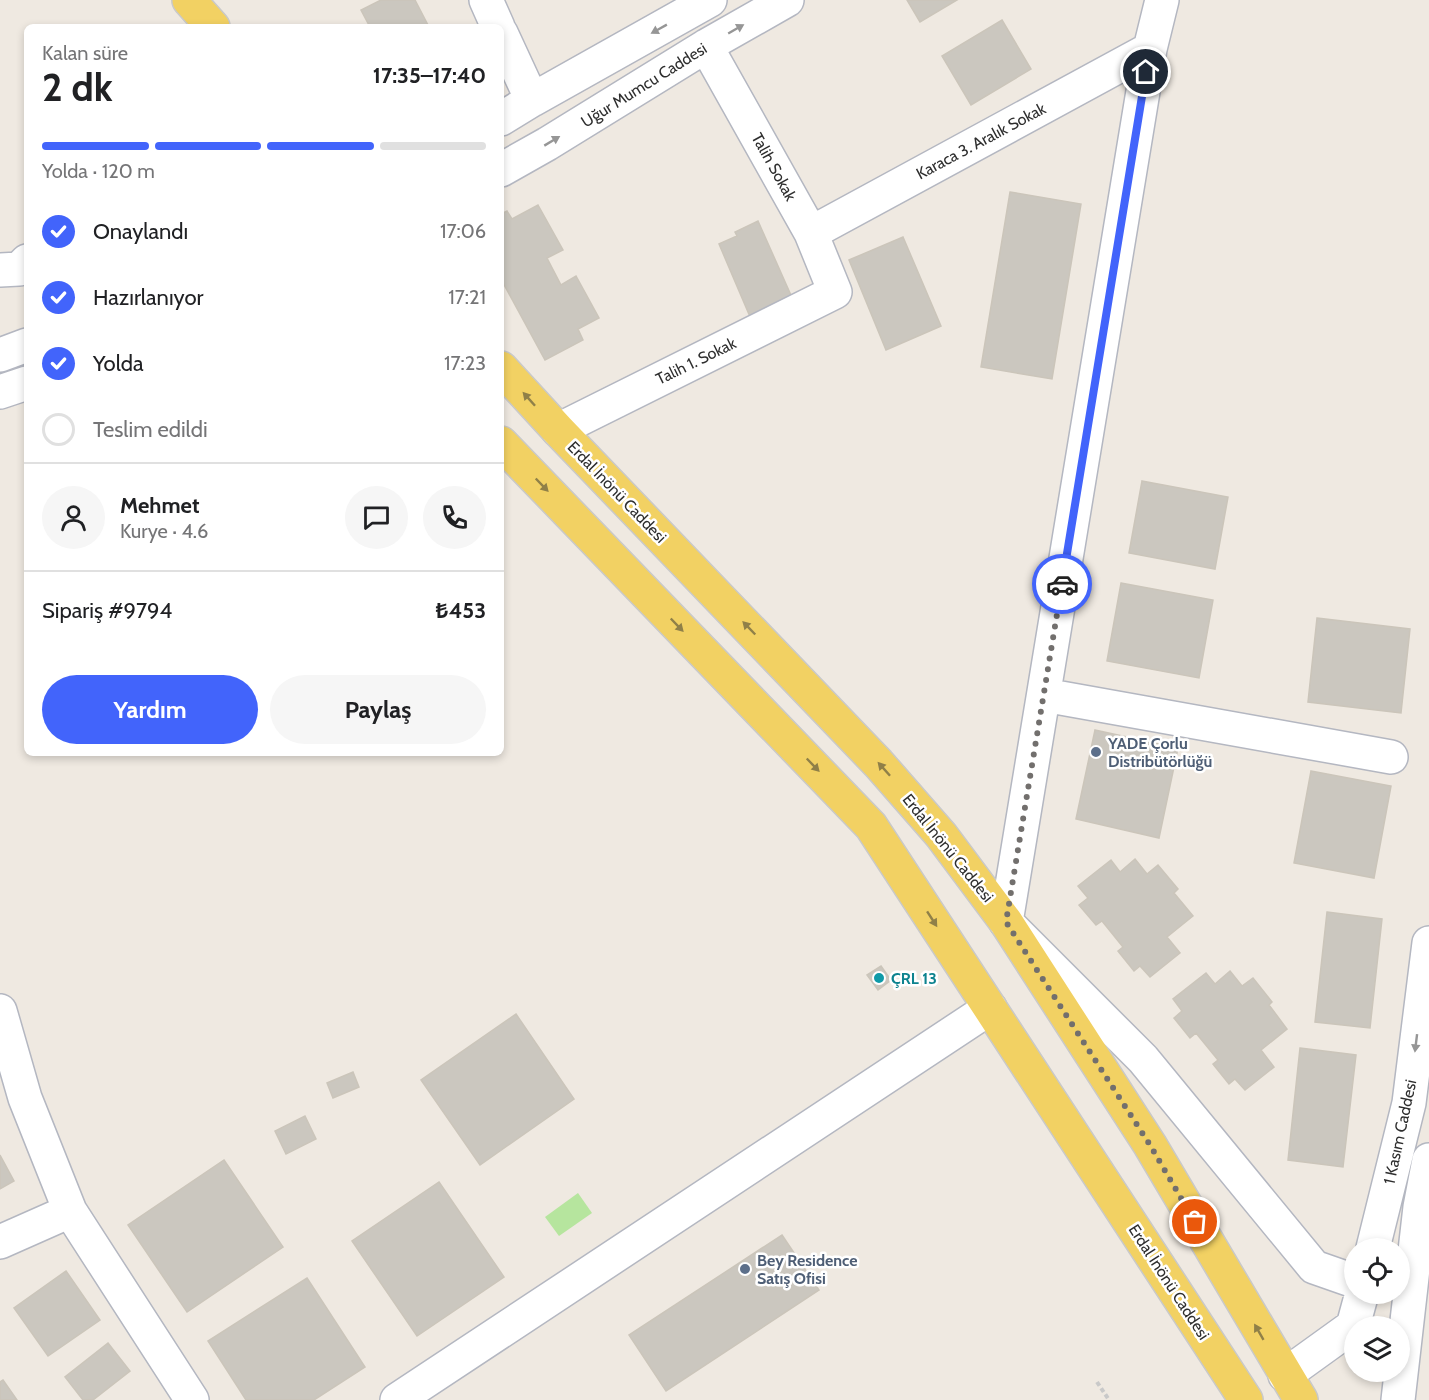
<!DOCTYPE html>
<html lang="tr">
<head>
<meta charset="utf-8">
<style>
  :root { --surface:#fff; --page:#f6f6f6; --text:#202124; --muted:#757577; --line:#e0e0e0; --accent:#4264fb }
  body { margin:0; font-family:Cabin,sans-serif; background:var(--page); color:var(--text); height:100vh; display:flex; flex-direction:column; font-size:22px; white-space:nowrap }
  * { box-sizing:border-box; margin:0 }
  p { font-size:20px; color:var(--muted) }
  .icon { flex:none; width:33px; height:33px; fill:none; stroke:currentColor; stroke-width:2; stroke-linecap:round; stroke-linejoin:round }
  .map { position:relative; flex:1; overflow:hidden }
  .drawer { position:absolute; left:24px; top:24px; width:480px; height:732px; display:flex; flex-direction:column; background:var(--surface); border-radius:9px; box-shadow:0 3px 9px #0003 }
  .drawer>* { flex:none }
  .fabs { position:absolute; left:1344px; top:1238px; display:grid; gap:12px }
  .fabs a { display:grid; place-items:center; width:66px; height:66px; border-radius:50%; background:var(--surface); box-shadow:0 3px 9px #0003; font-size:30px }
  .pin { position:absolute; display:grid; place-items:center; width:51px; height:51px; color:#fff; margin:-26px; border:3px solid #fff; border-radius:50%; box-shadow:0 2px 6px #0007 }
  .courier { position:absolute; display:grid; place-items:center; width:60px; height:60px; margin:-30px; border:4px solid #4264fb; border-radius:50%; background:#fff; color:#222; box-shadow:0 2px 8px #0007 }
  .summary em { font-style:normal; font-weight:700 }
  .summary div { display:flex; flex-direction:column-reverse }
  .summary { display:flex; align-items:center; justify-content:space-between; height:102px; padding:0 18px }
  h1 { font-size:39px; font-weight:700; line-height:45px }
  .bar { display:grid; grid-template-columns:repeat(4,1fr); gap:9px 6px; align-content:center; height:72px; padding:0 18px }
  .bar i { height:8px; border-radius:4px; background:var(--line) }
  .bar .active { background:var(--accent) }
  .bar p { grid-column:span 4 }
  .line { display:flex; align-items:center; gap:15px; padding:0 18px; border-top:2px solid var(--line) }
  .line div { flex:1 }
  .round { display:grid; place-items:center; flex:none; width:63px; height:63px; border-radius:32px; background:var(--page) }
  ol { padding:0 18px; list-style:none }
  li { display:flex; align-items:center; gap:18px; height:66px }
  li p { margin-inline-start:auto }
  li .icon { padding:6px; border-radius:50%; background:var(--accent); color:#fff; stroke-width:4 }
  li:last-child { color:var(--muted) }
  li i { width:33px; height:33px; border:3px solid var(--line); border-radius:50% }
  .primary-button { display:flex; gap:12px; margin-top:auto; padding:12px 18px }
  .primary-button a { flex:1; height:69px; border-radius:36px; background:var(--accent); color:#fff; font-size:24px; font-weight:700; line-height:69px; text-align:center }
  .primary-button a+a { background:var(--page); color:var(--text) }
  .map>svg:first-child { display:block }
  .green { fill:#b6e59e }
  .building { fill:#cbc7bf; stroke:#cbc5ba; stroke-width:1.5 }
  .lines { fill:none; stroke-linecap:round; stroke-linejoin:round }
  .minor-casing { stroke:#b4b7c1; stroke-width:36 }
  .major-casing { stroke:#c9c9c9; stroke-width:36 }
  .path { stroke:#c9c9c9; stroke-width:4; stroke-dasharray:4.5 3; stroke-linecap:butt }
  .minor { stroke:#fff; stroke-width:33 }
  .major { stroke:#f2d163; stroke-width:33 }
  .oneway { fill:#969696 }
  .oneway2 { fill:#908048 }
  .done { stroke:#726f6d; stroke-width:6; stroke-dasharray:0 10.8 }
  .route { stroke:#4264fb; stroke-width:8 }
  .service-dot { fill:#5c6f8a; stroke:#fff; stroke-width:2 }
  .culture-dot { fill:#0f9aa8; stroke:#fff; stroke-width:2 }
  .labels { text-anchor:middle; dominant-baseline:central; stroke-width:5; stroke-linejoin:round; paint-order:stroke }
  .street-label { font-size:16px; fill:#2e2e2e; stroke:#fff }
  .service-label { font-size:16px; font-weight:bold; fill:#4e5e75; stroke:#fff; text-anchor:start }
  .culture-label { font-size:16px; font-weight:bold; fill:#0d838f; stroke:#fff; text-anchor:start }
</style>
</head>
<body>
<div class="map">
<svg width="1429" height="1400" viewBox="0 0 1429 1400">
  <rect width="100%" height="100%" fill="#efe9e1"/>
  <path class="green" d="M578,1193l14,20 -33,23 -14,-19z"/>
  <path class="building" d="M381,0h34l14,27h-59l-9,-17z
    M907,0h50l-37,22z
    M1002,20l29,49 -60,36 -29,-49z
    M1010,192l71,12 -29,175 -71,-12z
    M538,205l25,45 -16,8 14,27 15,-9 23,42 -21,11 5,11 -38,20 -44,-81v-65l6,-3 5,8z
    M758,221l36,81 -43,17 -32,-75 18,-8 -2,-4z
    M903,237l38,89 -55,24 -37,-90z
    M1142,481l86,16 -13,72 -86,-16z
    M1121,583l92,17 -14,78 -92,-17z
    M1317,618l93,11 -9,84 -93,-11z
    M1095,730l83,18 -19,90 -83,-19z
    M1311,771l80,15 -17,92 -80,-15z
    M1135,859l12,15 11,-9 20,24 -4,4 19,23 -26,21 13,16 -30,24 -10,-11 -6,5 -16,-20 5,-4 -21,-26 -6,4 -17,-20 9,-7 -10,-12 33,-26 9,12z
    M1327,912l55,7 -12,109 -55,-6z
    M881,966l10,14 -13,10 -11,-15z
    M1230,971l12,15 11,-8 19,24 -3,3 18,24 -26,21 13,17 -29,23 -10,-11 -6,5 -16,-20 5,-4 -22,-27 -6,5 -16,-20 8,-7 -9,-12 33,-26 9,11z
    M516,1014l58,85 -94,66 -59,-85z
    M1300,1048l56,7 -13,112 -55,-7z
    M353,1072l6,15 -26,11 -6,-15z
    M305,1116l11,23 -30,15 -11,-23z
    M0,1155l14,26 -14,8z
    M224,1160l59,87 -96,65 -59,-87z
    M439,1182l65,95 -87,59 -65,-95z
    M782,1235l37,55 -153,101 -37,-56z
    M66,1271l34,49 -52,36 -34,-48z
    M307,1278l58,89 -51,33h-68l-38,-59z
    M108,1343l22,28 -37,29h-10l-18,-23z
    M3,1380l14,20h-17v-18z"/>
  <g class="lines">
    <g class="minor-casing">
      <path id="minor" d="M486,0l12,27
        M1162,0l-12,49 -144,873 137,137 171,208 40,14
        M501,33l31,67
        M501,119l31,-19 178,-100
        M501,170l46,-26 159,-98 81,-46
        M811,233l339,-184
        M0,270l19,-1 8,-8
        M0,355l27,-10
        M0,392l27,-9
        M558,430l277,-138 -24,-59 -105,-187
        M1044,695l347,62
        M0,1011l25,87 45,113 122,189
        M0,1242l70,-31
        M1373,1248l36,-145 20,-160
        M1285,1375l68,-49 9,-33
        M397,1400l593,-392
        M1398,1400l22,-193 9,-47"/>
    </g>
    <g class="major-casing">
      <path id="major" d="M189,0l24,27
        M501,368l57,62 320,333 63,72 65,87 144,223 151,255
        M501,443l370,383 375,574"/>
    </g>
    <path class="path" d="M1097,1382l12,18"/>
    <use href="#minor" class="minor"/>
    <use href="#major" class="major"/>
  </g>
  <defs><path id="oneway-solid" d="M-6-.8H1V-3.2L6.5 0L1 3.2V.8H-6Z" transform="scale(1.5)"/></defs>
  <g class="oneway">
    <use href="#oneway-solid" transform="translate(659 29) rotate(151)"/>
    <use href="#oneway-solid" transform="translate(736 29) rotate(-30)"/>
    <use href="#oneway-solid" transform="translate(552 141) rotate(-31)"/>
    <use href="#oneway-solid" transform="translate(1416 1043) rotate(97)"/>
  </g>
  <g class="oneway2">
    <use href="#oneway-solid" transform="translate(529 399) rotate(-132)"/>
    <use href="#oneway-solid" transform="translate(542 485) rotate(46)"/>
    <use href="#oneway-solid" transform="translate(677 625) rotate(46)"/>
    <use href="#oneway-solid" transform="translate(749 628) rotate(-134)"/>
    <use href="#oneway-solid" transform="translate(813 765) rotate(46)"/>
    <use href="#oneway-solid" transform="translate(884 769) rotate(-132)"/>
    <use href="#oneway-solid" transform="translate(932 919) rotate(57)"/>
    <use href="#oneway-solid" transform="translate(1259 1332) rotate(-120)"/>
  </g>
  <g class="lines">
    <path class="done" d="M1062,584l-56,338 144,223 45,77"/>
    <path class="route" d="M1062,584l84,-512"/>
  </g>
  <g class="service-dot">
    <circle cx="1096" cy="752" r="6"/>
    <circle cx="745" cy="1269" r="6"/>
  </g>
  <circle class="culture-dot" cx="879" cy="978" r="6"/>
  <g class="labels">
    <g class="street-label">
      <text transform="translate(644 85) rotate(-32)">Uğur Mumcu Caddesi</text>
      <text transform="translate(981 141) rotate(-28)">Karaca 3. Aralık Sokak</text>
      <text transform="translate(774 167) rotate(61)">Talih Sokak</text>
      <text transform="translate(696 361) rotate(-26)">Talih 1. Sokak</text>
      <text transform="translate(617 492) rotate(46)">Erdal İnönü Caddesi</text>
      <text transform="translate(948 848) rotate(51)">Erdal İnönü Caddesi</text>
      <text transform="translate(1400 1132) rotate(-78)">1 Kasım Caddesi</text>
      <text transform="translate(1169 1282) rotate(57)">Erdal İnönü Caddesi</text>
    </g>
    <g class="service-label">
      <text x="1108" y="743">YADE Çorlu<tspan x="1108" dy="18">Distribütörlüğü</tspan></text>
      <text x="757" y="1260">Bey Residence<tspan x="757" dy="18">Satış Ofisi</tspan></text>
    </g>
    <g class="culture-label">
      <text x="891" y="978">ÇRL 13</text>
    </g>
  </g>
</svg>
<div class="fabs">
<a><svg class="icon" aria-label="locate" viewBox="0 0 24 24"><circle cx="12" cy="12" r="6"/><path d="M12 2v4M12 18v4M2 12h4M18 12h4"/></svg></a>
<a><svg class="icon" aria-label="layers" viewBox="0 0 24 24"><path d="M12 4l9 5-9 5-9-5zM3 14l9 5 9-5"/></svg></a>
</div>
<div class="pin" style="left:1195px;top:1222px;background:#ea580c"><svg class="icon" aria-label="bag" viewBox="0 0 24 24"><path d="M5 8h14l-1 12H6zM9 8a3 3 0 0 1 6 0"/></svg></div>
<div class="pin" style="left:1146px;top:72px;background:#1f2937"><svg class="icon" aria-label="home" viewBox="0 0 24 24"><path d="M3 11l9-7 9 7M6 9v11h12V9"/></svg></div>
<div class="courier" style="left:1062px;top:584px"><svg class="icon" aria-label="car" viewBox="0 0 24 24"><path d="M5 17H2v-5l4-1 3-4h7l3 4 3 1v5h-3M9 17h6M6 11h13"/><circle cx="7" cy="17" r="2"/><circle cx="17" cy="17" r="2"/></svg></div>
<section class="drawer">
<div class="summary"><div><h1>2 dk</h1><p>Kalan süre</p></div><em>17:35–17:40</em></div>
<div class="bar"><i class="active"></i><i class="active"></i><i class="active"></i><i></i><p>Yolda · 120 m</p></div>
<ol>
<li><svg class="icon" aria-label="check" viewBox="0 0 24 24"><path d="M5 12l5 5 9-10"/></svg>Onaylandı<p>17:06</p></li>
<li><svg class="icon" aria-label="check" viewBox="0 0 24 24"><path d="M5 12l5 5 9-10"/></svg>Hazırlanıyor<p>17:21</p></li>
<li><svg class="icon" aria-label="check" viewBox="0 0 24 24"><path d="M5 12l5 5 9-10"/></svg>Yolda<p>17:23</p></li>
<li><i></i>Teslim edildi</li>
</ol>
<div class="line" style="height:108px"><a class="round"><svg class="icon" aria-label="person" viewBox="0 0 24 24"><circle cx="12" cy="8" r="4"/><path d="M4 21q1-7 8-7t8 7"/></svg></a><div><b>Mehmet</b><p>Kurye · 4.6</p></div><a class="round"><svg class="icon" aria-label="chat" viewBox="0 0 24 24"><path d="M4 5h16v11H9l-5 4z"/></svg></a><a class="round"><svg class="icon" aria-label="phone" viewBox="0 0 24 24"><path d="M5 4h4l2 5-3 2q2 4 5 5l2-3 5 2v4C11 20 4 13 5 4z"/></svg></a></div>
<div class="line" style="height:78px"><div>Sipariş #9794</div><b>₺453</b></div>
<div class="primary-button"><a>Yardım</a><a>Paylaş</a></div>
</section>
</div>
</body>
</html>
